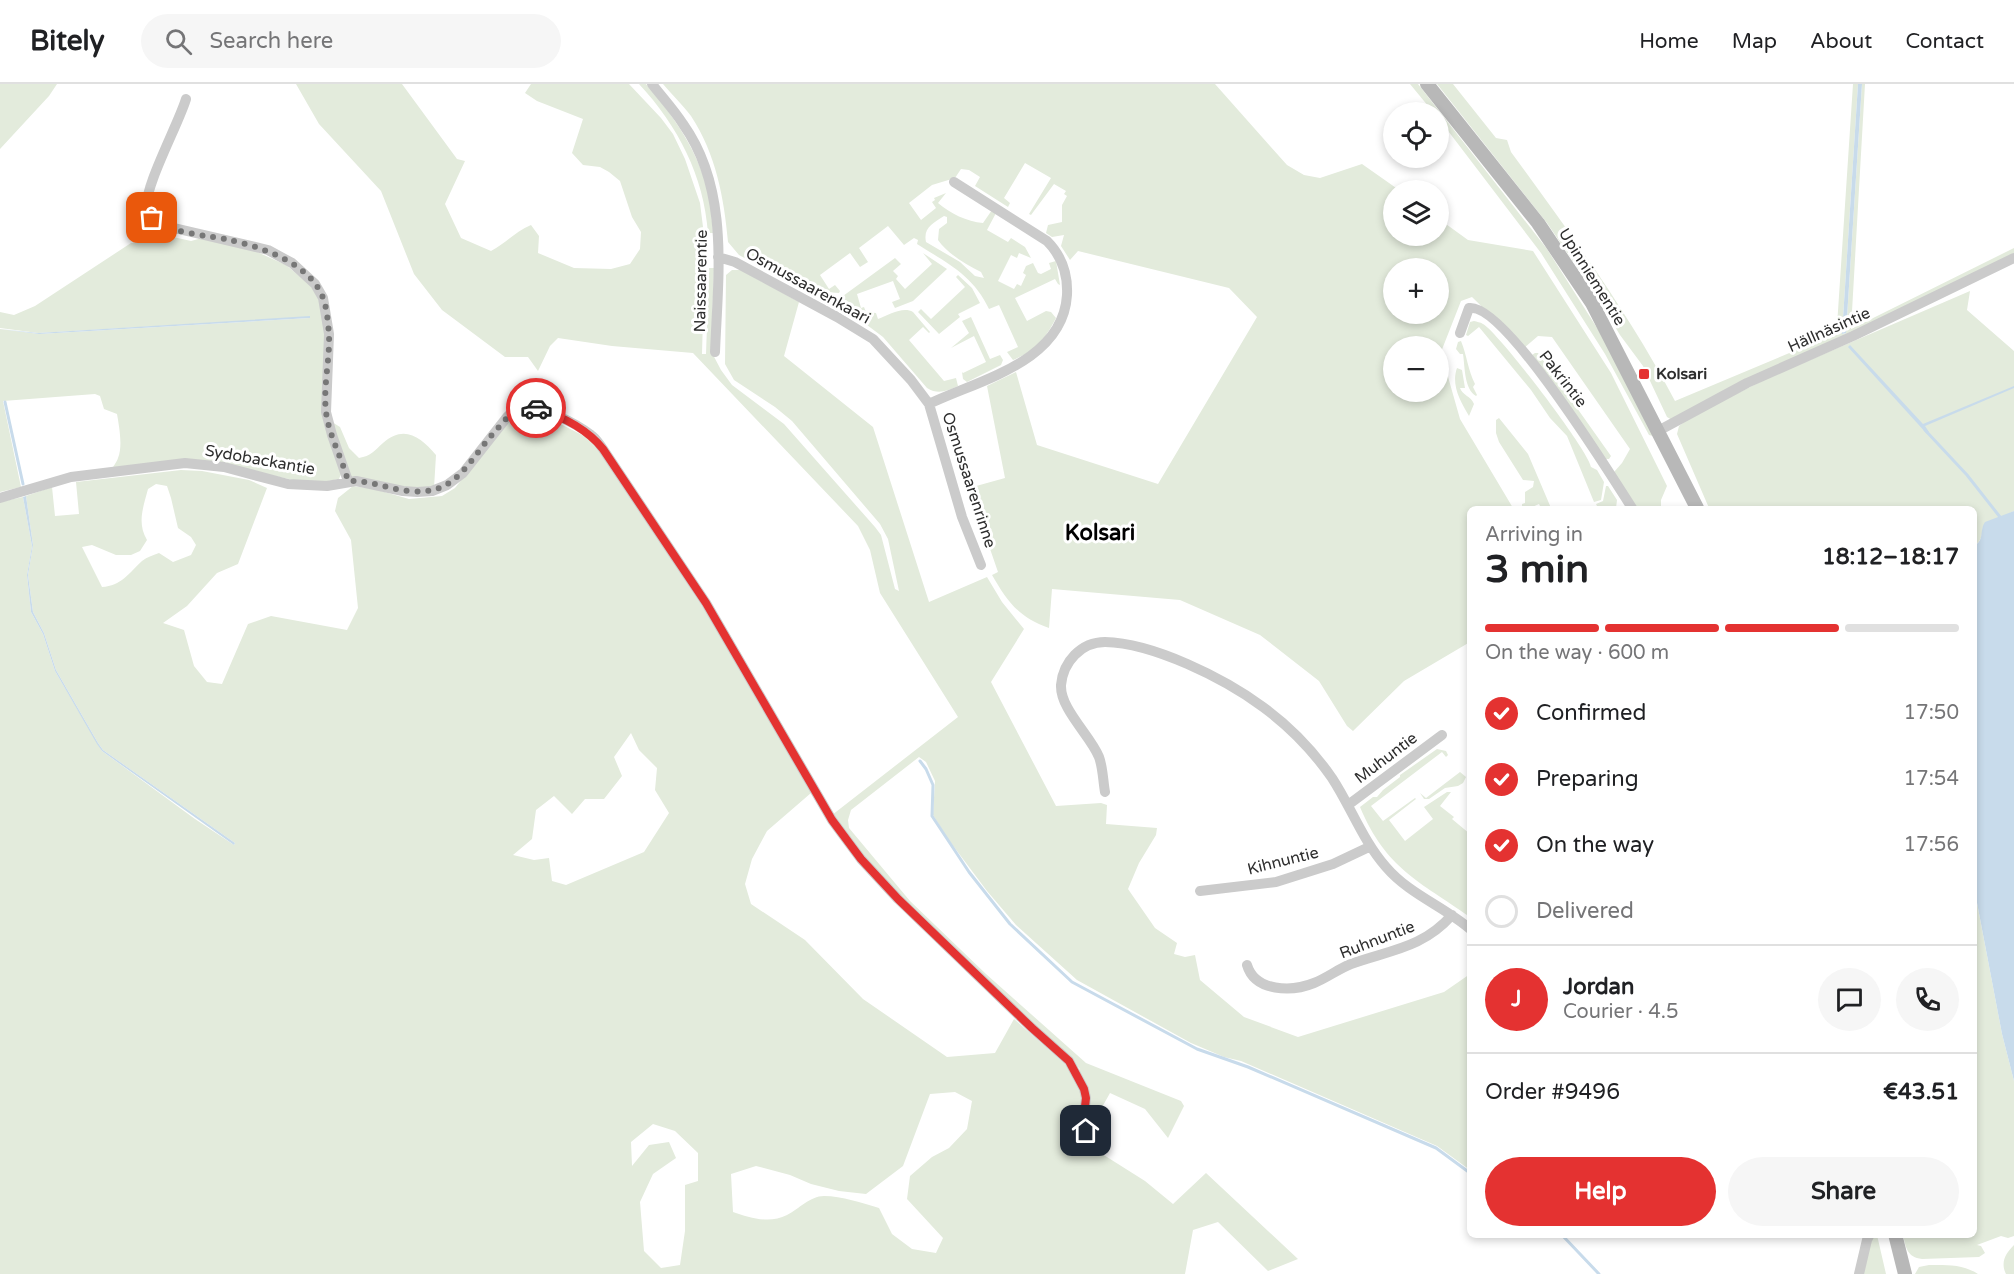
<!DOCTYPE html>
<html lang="en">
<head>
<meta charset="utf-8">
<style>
  :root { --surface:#fff; --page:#f6f6f6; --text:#202124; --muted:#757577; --line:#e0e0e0; --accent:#e43231 }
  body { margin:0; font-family:"Varela Round",sans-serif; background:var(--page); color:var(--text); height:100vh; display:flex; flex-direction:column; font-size:22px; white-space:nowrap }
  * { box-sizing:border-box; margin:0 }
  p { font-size:20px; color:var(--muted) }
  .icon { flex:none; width:33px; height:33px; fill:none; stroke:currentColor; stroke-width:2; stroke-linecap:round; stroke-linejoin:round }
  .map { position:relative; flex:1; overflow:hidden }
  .details { position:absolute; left:1467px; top:422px; width:510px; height:732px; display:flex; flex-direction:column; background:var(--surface); border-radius:9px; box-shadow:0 3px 9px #0003 }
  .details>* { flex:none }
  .fabs { position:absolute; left:1383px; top:18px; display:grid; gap:12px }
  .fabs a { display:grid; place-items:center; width:66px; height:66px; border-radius:50%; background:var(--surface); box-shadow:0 3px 9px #0003; font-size:30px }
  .pin { position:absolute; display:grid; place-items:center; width:51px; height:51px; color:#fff; margin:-26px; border-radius:12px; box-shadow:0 3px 9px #0006 }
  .courier { position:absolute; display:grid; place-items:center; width:60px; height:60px; margin:-30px; border:4px solid #e43231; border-radius:50%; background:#fff; color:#222; box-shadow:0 2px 8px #0007 }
  .summary em { font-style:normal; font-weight:800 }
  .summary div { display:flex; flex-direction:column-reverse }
  .summary { display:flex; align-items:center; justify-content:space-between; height:102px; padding:0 18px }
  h1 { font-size:39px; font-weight:800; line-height:45px }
  .bar { display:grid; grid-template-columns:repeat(4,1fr); gap:9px 6px; align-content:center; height:72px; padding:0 18px }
  .bar i { height:8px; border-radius:4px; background:var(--line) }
  .bar .active { background:var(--accent) }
  .bar p { grid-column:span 4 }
  .line { display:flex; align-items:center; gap:15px; padding:0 18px; border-top:2px solid var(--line) }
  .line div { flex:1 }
  .round { display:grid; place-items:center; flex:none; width:63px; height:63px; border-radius:32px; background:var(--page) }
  ol { padding:0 18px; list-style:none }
  li { display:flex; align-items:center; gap:18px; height:66px }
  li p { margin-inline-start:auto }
  li .icon { padding:6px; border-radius:50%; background:var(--accent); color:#fff; stroke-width:4 }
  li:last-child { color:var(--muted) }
  li i { width:33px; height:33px; border:3px solid var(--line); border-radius:50% }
  .primary-button { display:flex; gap:12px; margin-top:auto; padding:12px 18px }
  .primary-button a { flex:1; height:69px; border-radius:36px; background:var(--accent); color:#fff; font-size:24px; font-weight:800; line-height:69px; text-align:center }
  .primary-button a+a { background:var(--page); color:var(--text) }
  header { display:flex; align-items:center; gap:36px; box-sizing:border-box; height:84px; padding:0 30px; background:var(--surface); border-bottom:2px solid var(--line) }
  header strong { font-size:28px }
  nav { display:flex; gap:33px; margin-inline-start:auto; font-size:21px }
  .search { width:420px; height:54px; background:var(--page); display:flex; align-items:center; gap:15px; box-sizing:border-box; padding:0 21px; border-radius:33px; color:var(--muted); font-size:22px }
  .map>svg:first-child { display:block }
  .green { fill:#e3ebdc; fill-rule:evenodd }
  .water { fill:#c8dbeb }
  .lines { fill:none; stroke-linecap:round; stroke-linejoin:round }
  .stream { stroke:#c8dbeb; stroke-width:3 }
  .minor { stroke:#cbcbcb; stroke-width:10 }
  .secondary { stroke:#b8b8b8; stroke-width:14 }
  .done { stroke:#777; stroke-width:6; stroke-dasharray:0 10.8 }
  .route { stroke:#e43231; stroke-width:8 }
  .poi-dot { fill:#e43231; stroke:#fff; stroke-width:2 }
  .labels { text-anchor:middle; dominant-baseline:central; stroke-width:6; stroke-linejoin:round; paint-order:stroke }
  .street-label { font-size:16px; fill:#2e2e2e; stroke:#fff }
  .poi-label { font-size:16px; font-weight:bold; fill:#2e2e2e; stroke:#fff; text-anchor:start }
  .district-label { font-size:22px; font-weight:bold; fill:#000; stroke:#fff }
</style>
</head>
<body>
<header>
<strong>Bitely</strong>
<div class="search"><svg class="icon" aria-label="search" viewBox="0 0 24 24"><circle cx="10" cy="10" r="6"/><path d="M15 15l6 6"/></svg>Search here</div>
<nav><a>Home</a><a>Map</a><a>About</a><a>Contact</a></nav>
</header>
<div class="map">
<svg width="2014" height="1190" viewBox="0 0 2014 1190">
  <rect width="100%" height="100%" fill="#fff"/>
  <path class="green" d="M0,0h57l-8,12 -49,53z
    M296,0h106l55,75 8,2 -20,43 16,34 30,13c15,-8 25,-20 40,-26l8,11 -1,17 36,15 37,1 19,-5 10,-15 1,-17 -9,-15 -12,-36 -11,-9 -9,-5 -17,-2 -11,-12 11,-34 -46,-18 -12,-8 6,-9h98l32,34 12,16 12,25 15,44 5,40 -3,111h4l3,-86h5l-3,83 10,19 11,15 52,39 91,103 6,8 14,54 4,2 -11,-52 -8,-15 -88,-103 -17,-14 -41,-27 -9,-16 1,-89 6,-5h9l58,32 -15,54 89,71 56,175 58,-25 15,25 22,27 -33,53 65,124 45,-3 6,2 -1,19 51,4 -1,7 -17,28 -11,26 27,39 22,15 -3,11 11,3 10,-2 5,25 44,37 54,20 146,-45 26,-18v196l-33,-24 -196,-85 -17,-4 -33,-14 -114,-63 -61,-55 -29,-34 -39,-52 -15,-24 2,-34 -9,-19 -7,-5 -68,53 -3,10 1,8 61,73 76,73 100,89 95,38 3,5 -16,32 -23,-29 -35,-16 -14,25 3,34 46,29 28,23 33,-31 92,86 -30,12 -50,-49 -25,8 -8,44h-1185v-772l23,-5 9,49 -5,29 4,37 12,22 12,37 47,80 93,68 39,26 1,-2 -132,-93 -5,-7 -42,-73 -12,-37 -11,-21 -5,-37 5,-30 -7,-49 26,-9 3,29 24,-2 -3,-32 105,-12 21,1 47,9 18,8 -29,76 -21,9 -30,33 -24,17 21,7 10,36 13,16 15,2 26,-60 23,-8 76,14 11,-22 -7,-68 -16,-29 3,-13 15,-12 21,3 35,10 33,-3 13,-8 57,-72 14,-4 13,1 49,25 13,14 105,160 105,181 -44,38 -15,28 -7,25 6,20 54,36 58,59 84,58 48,-4 19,-34 61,54 5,-4 -204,-196 -44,-58 126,-98 -78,-124 -10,-43 -12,-24 -165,-173 -81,-7 -54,-8 -8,8 -12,25 -10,-14h-23l-63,-47 -28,-36 -33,-83 -62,-67zM156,400l11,2 4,12 7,30 13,9 5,8 -5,10 -18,7 -14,-9c-5,2 -12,4 -17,8 -13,12 -21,25 -40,26l-20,-40 10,-2 24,10h15l9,-4 7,-11c-10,-17 -4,-32 1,-51zM631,649l8,17 18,18 -2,22 14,23 -25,39 -78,33 -14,-4 -3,-23 -15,2 -21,-5 19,-16 4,-29 18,-14 18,18 13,-15h19l18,-23 -8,-19zM955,1008l17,9 -5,28 -18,19 -17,9 -22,19 -3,23 36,39 -7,15 -24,-4 -20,-15 -13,-26c-17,-5 -37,-12 -55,-12 -14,0 -25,13 -37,19 -17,9 -37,3 -54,-3l-2,-38 25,-8 34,9 21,9 28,7 27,3 37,-28 27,-72zM653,1040l22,7 23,22v28l-13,4v46l-5,34 -19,3 -17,-17 -4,-49 13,-28 23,-16 -7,-16 -20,3 -17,21 -1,-24z
    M639,0h7c28,32 54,70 63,112 2,12 3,25 4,37h-5c-4,-57 -30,-107 -69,-149z
    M663,0h552l72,81 17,10 16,3 42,-14 37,26h-5v46h44l1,-17 29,21 65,11 78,122 56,113 -6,14v8h-24l-23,-36 8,-9 8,-14 -78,-112 -14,-1 -14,12 -52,-51 -11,4 -20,51 19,67 53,89h-43v134l-66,39 -51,50 -6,-5 -28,-45 -59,-46 -80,-35 -128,-11 -3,39c-30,-10 -42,-27 -57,-53l6,-3 -29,-84 36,-10 -18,-92 29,-14 21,73 121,39 99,-167 -28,-29 -151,-37 -8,9 -9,-14 3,-11 -12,2 -6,-4 2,-8 14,-3v-17l5,-9 -3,-2 2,-3 -12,-7 -23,31 -2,-1 22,-36 -26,-15 -21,35 6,5 -2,4 -33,-21 5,-9 -11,-7 -8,-1 -6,9 -23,7 -23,18 12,17 15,-12 -4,-6 3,-2 -1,-2 12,-5 -8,10c12,10 29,19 45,20l9,-13 4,3 -9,17 21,12 3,-4 14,9 6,11 -12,-5 -2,5 -6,-3 -13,26 16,8 3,-5 4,2 5,-11 -3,-2 3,-7 7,-3 5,10 3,1 10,-5 -2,-6 7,-2 4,24 -2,-1 -3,-5 -40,19 12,23 19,-10 5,1 5,6c-13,24 -18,31 -43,42l-6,-8 11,-5 -19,-42 -10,4c-16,-34 -42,-46 -72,-65l1,-4 -4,-2 -10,7 -16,-19 -29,22 9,14 -8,5 -10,-14 -30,22 9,14 6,-4 5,6 -1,2 -14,-1 -11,4 -75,-41 -11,-13c-4,-44 -12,-88 -37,-126 -8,-11 -19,-21 -28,-32zM944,132l3,1v6l-8,6 -1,11c9,13 28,25 43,32l3,6 -9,-2 -15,-14 -34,-20c-3,-14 7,-19 18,-26zM1394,184h44v46h-44zM1394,262h44v46h-44z
    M1410,0h8l129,165 64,101 42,86 -4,-1 -44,-81 -64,-101 -102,-134 -1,-7h-5z
    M1437,0h16l43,54 11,2 4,12c59,81 118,161 164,249l155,-65 7,-10 16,-242h5l-16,250 4,-1 16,-249h3l-14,245 163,-81v8l-342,164 -5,-3 -24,-51 -23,-31 -24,-40 -49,-72z
    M155,149l36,8 11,-3 53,13 31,14 25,21 8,14 7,34 -2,70 17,70 -2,5 -27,5 -83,-18 -118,5c2,-5 6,-9 7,-13 5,-12 1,-32 -1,-44l-13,-5 -4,-13 -5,-2 -92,7 18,86 -21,5v-163l39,5 271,-16v-1l-272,16 -38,-5v-16l14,3 21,-9 96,-63h7z
    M923,169l24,16 -34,32 -18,7 -3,-6 8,-3 -7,-18 -36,13 4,14 3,-1 2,5 10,1 2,6c11,-4 25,-13 35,-7l17,20 -1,1 -6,-6 -14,13 35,41 12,-3 2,8c-11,5 -20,9 -31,2l-44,-51 -16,-12 -49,-28c9,-4 16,2 25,-1l52,-38 6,6 -8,7 5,5 -2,3 9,10 27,-25z
    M958,191l14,13 8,15 -22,11 2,3 -21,17 -21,-22 3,-3 10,10 34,-32 -9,-10z
    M1970,207l-3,19 47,41v160l-31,15c-1,9 -1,15 -9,20v-38h-265l-32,-74 2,-8 13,-10 74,-37z
    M971,233l19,42 10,-4 3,5 -2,5 -34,17 -4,-3 -1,-7 1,1 23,-11 -12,-26 -23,12 18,-15 -7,-12z
    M1474,237c3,1 6,1 9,3 15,8 107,128 108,143l6,3 7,12 -3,18 -7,2 -27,-66 -17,-18 -19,-28 -52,-63 -11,9 -2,-1 4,-13z
    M1461,257c6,15 7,29 14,43l-2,3 4,8 -1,1c-12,-7 -11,-29 -13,-42h-3l-4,-5 2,-7z
    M1535,269h3l73,103 -2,3h-4l-73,-104z
    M1457,284l5,2 3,18h-5c2,7 11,8 14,16l-5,12c-9,-15 -18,-31 -12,-48z
    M1499,334l29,36 23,54h-10l-2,-4 -9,4h-8v-4l3,-1v-11l8,-5 1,-6 -11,-1 -24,-38 -3,-9v-13z
    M332,338l8,5 9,21 10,10c12,-2 15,-7 24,-15 21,-19 38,-6 53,12l-2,33 -19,2 -65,-11z
    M1606,402h2l9,14 -1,8h-18l-2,-4 7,-3z
    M1437,665l9,2 2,4 -2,2 -4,-5 -71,54 12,15 32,-23 1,1 -27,21 16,21 28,-22 -9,-12 23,-15h4l-11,14 14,11 -2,2 18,15v83c-51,-36 -84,-48 -110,-110l13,-10h4l6,-7 17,-13v-2z
    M1460,688l6,5 -3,6 -5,3 -13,2 -16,11h-5l-4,-6 6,5z
    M1974,803l28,147 12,47v155l-6,2 -7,-2 -24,9 4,1 4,7 -6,4 -57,2c-15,-2 -16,-11 -19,-24l71,-1z
    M1872,1151h5l9,39h-24z
    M2014,1161v29h-8c-6,-12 0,-21 8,-29z
    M1929,1181c17,0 34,-1 49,9h-63l4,-7z"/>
  <path class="water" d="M1858,0h4l-16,249 -4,1z
    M310,232v2l-271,16 -39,-5 38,4z
    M1850,261l73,79 91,-38v2l-89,38 4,6 -2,2 -79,-87z
    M26,412l7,49 -5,30 5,37 11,21 12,37 42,73 5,7 132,93 -1,2 -114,-81 -18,-13 -5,-7 -42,-73 -12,-37 -12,-22 -4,-37 5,-29 -9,-49z
    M2014,427v570l-12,-47 -28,-147v-107l3,-11 -3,-26v-197c11,-6 5,-15 11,-24z"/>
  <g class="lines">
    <path class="stream" d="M5,318l18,82
      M1925,346l42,45 33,42
      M920,677l6,8 7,16 -1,31 37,56 41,52 62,58 125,67 51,18 188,81 34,25
      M1561,1150l38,40"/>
    <path class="minor" d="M652,0c10,13 22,26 31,40 47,66 35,152 32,228
      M186,15c-7,24 -43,90 -39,109 1,6 6,11 10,16l111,26 24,13 23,21 8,14 6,36 -3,78 6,23 16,46
      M718,173l17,5 102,55 36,22 38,41 18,24c50,-24 134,-42 138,-109 1,-21 -5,-39 -20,-54l-93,-59
      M1460,249l9,-25c35,-6 143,169 163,200
      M929,320l33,113 19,48
      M1658,347l89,-48 106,-47 161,-78
      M0,414l71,-21 114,-14 39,4 64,17 39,2 29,-5 47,10 14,1 15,-1 15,-6 16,-12 44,-56c5,-5 8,-9 15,-10 17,-3 55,17 69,28 5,3 8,9 12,14l103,154 126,217 29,39 37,40 134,129 37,33 15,28 2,9 -3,26 8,13 12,9
      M1105,708c-2,-11 -2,-24 -6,-35 -9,-22 -39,-48 -38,-72 2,-23 20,-43 44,-43 48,1 119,36 158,65 26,19 51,45 69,71 19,29 31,63 54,89 23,27 57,39 84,62
      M1348,721l94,-70
      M1200,807l76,-9 57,-18 36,-17
      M1247,881c8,27 45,27 67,18 13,-5 24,-14 37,-19 39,-14 72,-16 101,-49
      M1859,1190l8,-34 3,-6"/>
    <path class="secondary" d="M1427,0l111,139 54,80 105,205
      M1895,1150l10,40"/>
  </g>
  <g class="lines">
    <path class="done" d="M152,134c11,14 59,18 78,22 32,7 81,24 93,58 4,10 5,25 6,36 1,26 -6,52 -3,78 3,24 16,46 22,69 21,-1 40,8 60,10 38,4 51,-14 72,-41 10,-14 22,-26 33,-39l12,-4 11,1"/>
    <path class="route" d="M536,324c25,8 51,21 67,41l103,154 126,217 29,39 37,40 134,129 37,33 15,28 2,9 -3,26 3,7"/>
  </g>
  <rect class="poi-dot" x="1638" y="284" width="12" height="12" rx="3"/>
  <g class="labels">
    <g class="street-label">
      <text transform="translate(1592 193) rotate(58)">Upinniementie</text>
      <text transform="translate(701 197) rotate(-89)">Naissaarentie</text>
      <text transform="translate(808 202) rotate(29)">Osmussaarenkaari</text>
      <text transform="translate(1829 246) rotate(-24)">Hällnäsintie</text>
      <text transform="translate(1563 295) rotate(52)">Pakrintie</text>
      <text transform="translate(260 376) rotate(10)">Sydobackantie</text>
      <text transform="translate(969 396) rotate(72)">Osmussaarenrinne</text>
      <text transform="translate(1386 674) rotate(-37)">Muhuntie</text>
      <text transform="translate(1283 777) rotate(-14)">Kihnuntie</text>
      <text transform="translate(1377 856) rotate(-21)">Ruhnuntie</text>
    </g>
    <g class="poi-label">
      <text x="1656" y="290">Kolsari</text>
    </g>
    <g class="district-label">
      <text x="1100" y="449">Kolsari</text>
    </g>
  </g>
</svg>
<div class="fabs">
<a><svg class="icon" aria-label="locate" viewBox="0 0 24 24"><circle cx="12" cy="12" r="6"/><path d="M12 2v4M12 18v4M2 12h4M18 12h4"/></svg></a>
<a><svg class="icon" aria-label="layers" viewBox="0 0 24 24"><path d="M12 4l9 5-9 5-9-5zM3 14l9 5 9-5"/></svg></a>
<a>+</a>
<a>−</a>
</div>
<div class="pin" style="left:152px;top:134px;background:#ea580c"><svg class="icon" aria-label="bag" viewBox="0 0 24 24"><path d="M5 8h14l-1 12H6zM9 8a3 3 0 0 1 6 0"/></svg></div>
<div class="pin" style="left:1086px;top:1047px;background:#1f2937"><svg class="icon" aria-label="home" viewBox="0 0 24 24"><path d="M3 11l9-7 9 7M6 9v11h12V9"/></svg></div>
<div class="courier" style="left:536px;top:324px"><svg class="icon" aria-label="car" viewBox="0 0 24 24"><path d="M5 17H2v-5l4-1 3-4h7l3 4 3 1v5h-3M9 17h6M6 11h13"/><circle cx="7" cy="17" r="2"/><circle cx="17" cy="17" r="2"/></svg></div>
<section class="details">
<div class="summary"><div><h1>3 min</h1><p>Arriving in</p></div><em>18:12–18:17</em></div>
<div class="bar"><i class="active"></i><i class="active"></i><i class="active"></i><i></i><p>On the way · 600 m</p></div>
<ol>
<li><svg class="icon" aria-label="check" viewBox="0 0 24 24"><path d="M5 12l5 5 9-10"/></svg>Confirmed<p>17:50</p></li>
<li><svg class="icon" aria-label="check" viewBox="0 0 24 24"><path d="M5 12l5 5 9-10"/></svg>Preparing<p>17:54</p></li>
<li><svg class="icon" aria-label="check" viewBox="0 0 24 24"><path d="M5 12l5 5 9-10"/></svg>On the way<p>17:56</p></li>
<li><i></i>Delivered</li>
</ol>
<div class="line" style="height:108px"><b class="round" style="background:var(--accent);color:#fff">J</b><div><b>Jordan</b><p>Courier · 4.5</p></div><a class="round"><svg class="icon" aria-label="chat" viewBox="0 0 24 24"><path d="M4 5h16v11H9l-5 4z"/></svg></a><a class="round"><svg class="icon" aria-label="phone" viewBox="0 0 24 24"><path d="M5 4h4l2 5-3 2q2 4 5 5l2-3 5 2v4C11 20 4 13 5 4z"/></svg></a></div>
<div class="line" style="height:78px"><div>Order #9496</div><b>€43.51</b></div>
<div class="primary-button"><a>Help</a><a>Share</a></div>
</section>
</div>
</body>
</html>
